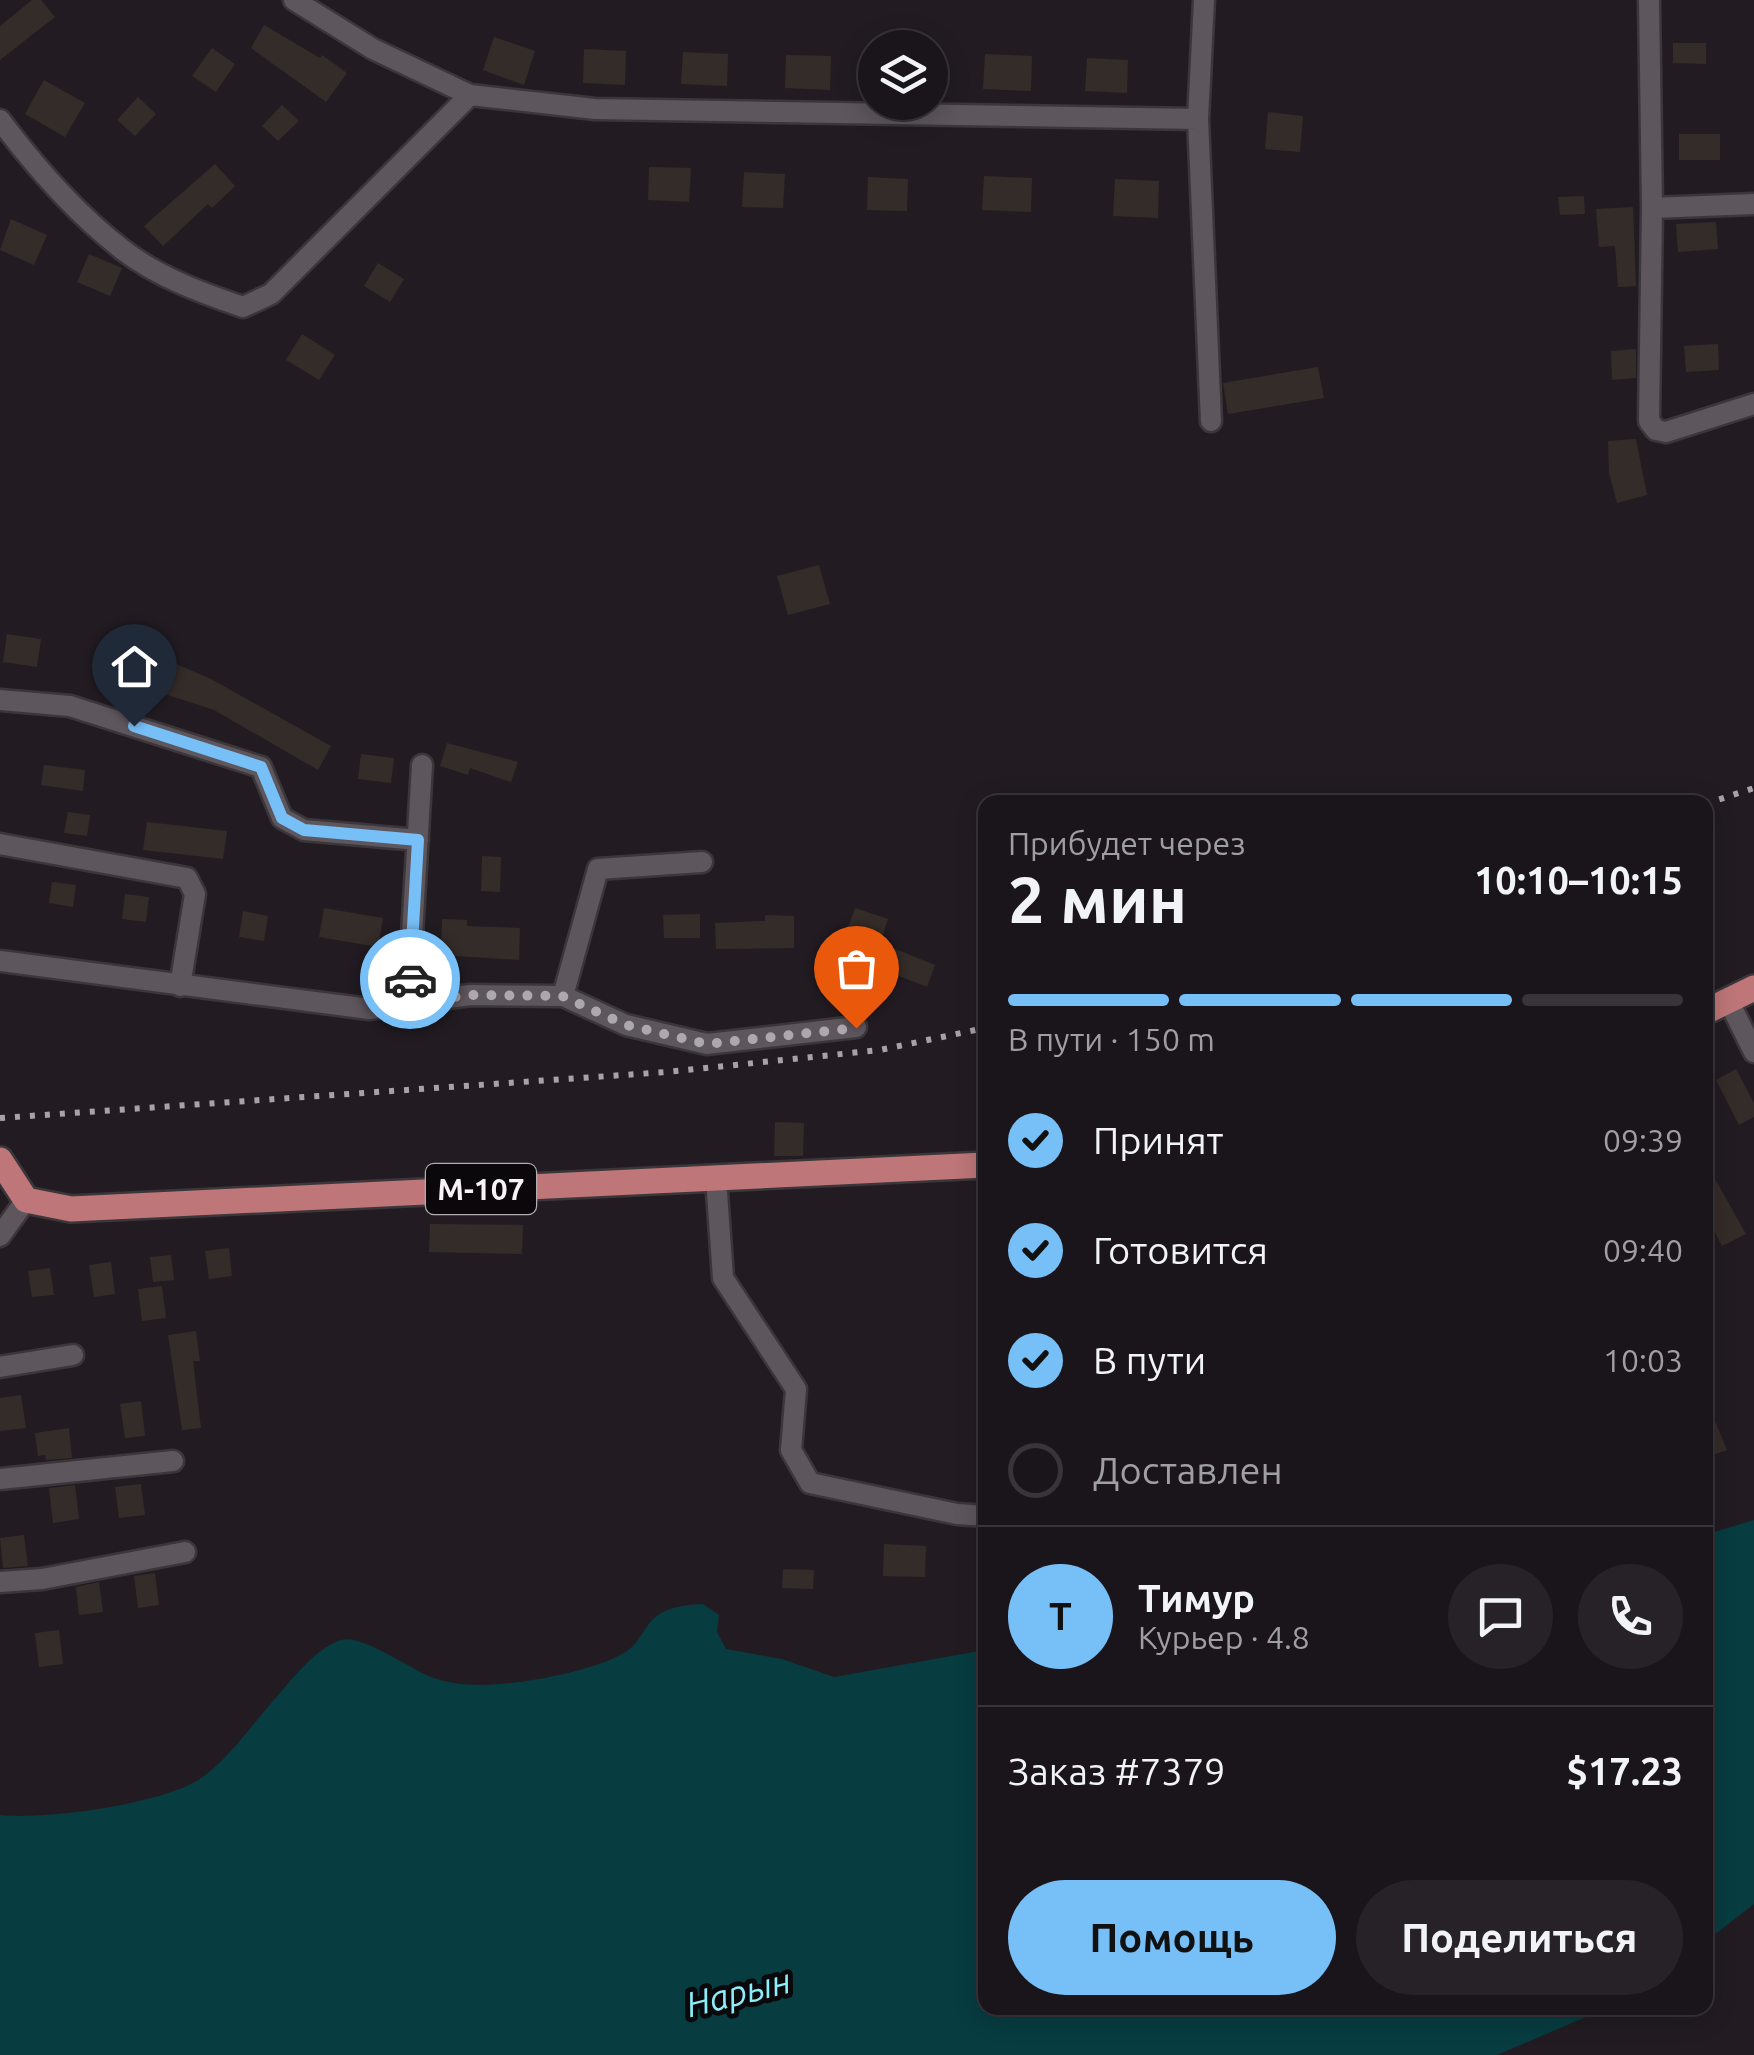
<!DOCTYPE html>
<html lang="ru">
<head>
<meta charset="utf-8">
<style>
  :root { --surface:#1a151a; --page:#272227; --text:#f1f3f6; --muted:#9f9fa2; --line:#383439; --accent:#77bff7 }
  body { margin:0; font-family:Ubuntu,sans-serif; background:var(--page); color:var(--text); height:100vh; display:flex; flex-direction:column; font-size:38px; white-space:nowrap }
  * { box-sizing:border-box; margin:0 }
  p { font-size:32px; color:var(--muted) }
  .icon { flex:none; width:55px; height:55px; fill:none; stroke:currentColor; stroke-width:2; stroke-linecap:round; stroke-linejoin:round }
  .map { position:relative; flex:1; overflow:hidden }
  .sheet { position:absolute; left:978px; top:795px; width:735px; height:1220px; display:flex; flex-direction:column; background:var(--surface); border-radius:20px; box-shadow:0 5px 25px #0003,0 0 0 2px var(--line) }
  .sheet>* { flex:none }
  .controls { position:absolute; left:858px; top:30px; display:grid; gap:20px }
  .controls a { display:grid; place-items:center; width:90px; height:90px; border-radius:50%; background:var(--surface); box-shadow:0 5px 25px #0003,0 0 0 2px var(--line); font-size:50px }
  .pin { position:absolute; display:grid; place-items:center; width:85px; height:85px; color:#fff; margin:-102px -42px; border-radius:50% 50% 50% 0; rotate:-45deg; box-shadow:0 0 10px #0007 }
  .pin .icon { rotate:45deg }
  .courier { position:absolute; display:grid; place-items:center; width:100px; height:100px; margin:-50px; border:8px solid #77bff7; border-radius:50%; background:#fff; color:#222; box-shadow:0 2px 12px #0007 }
  .headline em { font-style:normal; font-weight:700 }
  .headline div { display:flex; flex-direction:column-reverse }
  .headline { display:flex; align-items:center; justify-content:space-between; height:170px; padding:0 30px }
  h1 { font-size:65px; font-weight:700; line-height:75px }
  .bar { display:grid; grid-template-columns:repeat(4,1fr); gap:15px 10px; align-content:center; height:120px; padding:0 30px }
  .bar i { height:12px; border-radius:8px; background:var(--line) }
  .bar .selected { background:var(--accent) }
  .bar p { grid-column:span 4 }
  .line { display:flex; align-items:center; gap:25px; padding:0 30px; border-top:2px solid var(--line) }
  .line div { flex:1 }
  .round { display:grid; place-items:center; flex:none; width:105px; height:105px; border-radius:52px; background:var(--page) }
  ol { padding:0 30px; list-style:none }
  li { display:flex; align-items:center; gap:30px; height:110px }
  li p { margin-inline-start:auto }
  li .icon { padding:10px; border-radius:50%; background:var(--accent); color:#111; stroke-width:4 }
  li:last-child { color:var(--muted) }
  li i { width:55px; height:55px; border:5px solid var(--line); border-radius:50% }
  .button { display:flex; gap:20px; margin-top:auto; padding:20px 30px }
  .button a { flex:1; height:115px; border-radius:60px; background:var(--accent); color:#111; font-size:40px; font-weight:700; line-height:115px; text-align:center }
  .button a+a { background:var(--page); color:var(--text) }
  .map>svg:first-child { display:block }
  .water { fill:#073c41 }
  .building { fill:#342c28 }
  .lines { fill:none; stroke-linecap:round; stroke-linejoin:round }
  .minor-casing { stroke:#3a363a; stroke-width:25 }
  .major-casing { stroke:#3a363a; stroke-width:30 }
  .minor { stroke:#5d565d; stroke-width:20 }
  .major { stroke:#be7678; stroke-width:25 }
  .rail { stroke:#a7a2a7; stroke-width:6; stroke-dasharray:5 10; stroke-linecap:butt }
  .done { stroke:#aca8ac; stroke-width:10; stroke-dasharray:0 18 }
  .route { stroke:#77bff7; stroke-width:12 }
  .labels { text-anchor:middle; dominant-baseline:central; stroke-width:10; stroke-linejoin:round; paint-order:stroke }
  .shield { fill:#0a080a; stroke:#b0acb0; stroke-width:2.5 }
  .shield-label { font-size:30px; font-weight:bold; fill:#f7f3f7 }
  .water-label { font-size:35px; font-style:italic; fill:#8ceef9; stroke:#0a080a }
</style>
</head>
<body>
<div class="map">
<svg width="1754" height="2055" viewBox="0 0 1754 2055">
  <rect width="100%" height="100%" fill="#221c22"/>
  <path class="water" d="M1754,1520v384l-49,38v-407z
    M703,1604l16,11 -2,17 9,17 56,10 52,18 151,-27v358h622l-110,47h-1497v-240c47,5 161,-11 200,-36 28,-19 51,-53 73,-78 18,-20 41,-52 68,-61 20,-6 68,28 90,37 21,8 45,9 68,7 33,-2 96,-14 125,-31 12,-7 16,-17 24,-28 13,-18 35,-20 55,-21z"/>
  <path class="building" d="M32,0h9l14,17 -55,43v-34z
    M264,25l56,33 2,-3 25,18 -21,29 -75,-54z
    M494,37l41,14 -11,34 -41,-15z
    M1673,43h33v21l-33,-1z
    M212,48l23,16 -19,28 -24,-16z
    M584,49l42,2 -1,34 -42,-2z
    M683,52l45,2 -1,32 -46,-2z
    M985,54l47,2 -1,35 -48,-2z
    M786,55l45,1 -1,34 -45,-2z
    M1087,58l41,2 -1,33 -42,-2z
    M44,80l41,23 -20,34 -40,-23z
    M138,97l18,17 -21,22 -18,-16z
    M282,105l17,16 -21,20 -16,-15z
    M1268,112l35,4 -3,36 -35,-3z
    M1679,134h41v26h-41z
    M215,164l20,22 -23,22 -4,-4 -45,42 -19,-20z
    M649,167l42,1 -2,34 -41,-2z
    M744,172l41,2 -2,34 -41,-1z
    M984,176l48,2 -1,34 -49,-2z
    M868,177l40,2 -1,32 -40,-1z
    M1115,179l44,2 -1,37 -45,-2z
    M1584,196l1,18 -25,1 -2,-18z
    M1633,207l3,79 -18,1 -3,-41 -16,1 -3,-38z
    M11,219l36,16 -13,30 -34,-15z
    M1716,222l2,27 -40,3 -2,-28z
    M89,254l33,14 -12,28 -33,-14z
    M378,263l26,16 -14,23 -26,-16z
    M302,334l33,21 -16,25 -33,-20z
    M1718,344l1,26 -33,2 -2,-26z
    M1636,349v29l-24,2 -1,-29z
    M1318,367l6,31 -96,16 -5,-31z
    M1636,439l11,56 -30,8 -8,-30 -1,-32z
    M819,565l11,39 -42,11 -11,-39z
    M7,634l34,5 -4,28 -34,-5z
    M139,653l30,8 42,18 120,67 -13,24 -104,-60 -83,-27z
    M447,743l71,19 -7,20 -41,-14 -2,7 -28,-9z
    M361,754l33,4 -3,25 -33,-4z
    M44,765l41,5 -2,21 -42,-6z
    M68,812l22,3 -3,21 -23,-3z
    M147,822l80,9 -4,28 -80,-9z
    M482,856l19,1 -1,35 -19,-1z
    M52,882l24,3 -3,22 -24,-4z
    M125,894l24,3 -3,25 -24,-3z
    M324,908l59,10 -5,29 -59,-10z
    M855,908l33,11 -10,31 -34,-11z
    M243,911l25,5 -4,25 -25,-4z
    M700,914v24h-36l-1,-23z
    M765,915l29,1v32l-78,1 -1,-26 50,-2z
    M442,919l25,1v6l53,2 -1,32 -78,-5z
    M893,948l42,17 -8,22 -43,-17z
    M1736,1069l18,34v14l-15,8 -23,-45z
    M775,1122l29,1 -1,33h-29z
    M1705,1161l41,73 -24,12 -17,-32z
    M430,1224l93,1 -1,29 -93,-2z
    M229,1248l3,28 -23,3 -4,-28z
    M171,1255l3,25 -21,2 -3,-25z
    M111,1262l4,32 -21,3 -5,-32z
    M50,1268l4,27 -22,2 -4,-26z
    M162,1286l4,32 -24,3 -4,-32z
    M196,1331l4,30h-7l8,67 -19,2 -14,-95z
    M21,1395l5,33 -26,3v-33z
    M1705,1397l22,53 -22,8z
    M141,1401l4,35 -20,2 -5,-34z
    M69,1428l3,30 -26,2 -1,-5 -7,1 -3,-23z
    M141,1484l4,31 -26,3 -4,-31z
    M75,1485l4,34 -26,4 -4,-35z
    M24,1535l4,31 -25,2 -3,-30z
    M884,1544l42,2 -1,31 -42,-1z
    M783,1569l31,1 -1,19 -31,-1z
    M155,1573l4,32 -21,3 -4,-32z
    M99,1582l4,30 -24,3 -3,-28z
    M59,1630l4,34 -24,3 -4,-34z"/>
  <g class="lines">
    <g class="minor-casing">
      <path id="minor" d="M294,0l79,49 97,46 125,14 603,10 6,-119
        M1649,0l3,208 -3,213 7,9 10,2 88,-28
        M1198,119l13,302
        M0,120c36,48 75,93 123,130 35,27 79,43 120,57l28,-13 199,-199
        M1652,208l102,-4
        M0,700l70,6 191,61 21,51 22,12 114,10
        M0,844l187,34 8,16 -15,92
        M0,961l369,48 101,-14 93,1 63,29 81,19 149,-17
        M563,996l35,-127 104,-7
        M1728,1000l26,52
        M408,1003l14,-238
        M716,1178l7,100 73,111 -5,61 19,33 147,31 28,2
        M0,1236l26,-36
        M0,1367l73,-12
        M0,1479l173,-18
        M0,1582l42,-3 143,-27"/>
    </g>
    <g class="major-casing">
      <path id="major" d="M1705,1012l49,-24
        M0,1160l26,40 45,9 914,-44"/>
    </g>
    <use href="#minor" class="minor"/>
    <use href="#major" class="major"/>
    <path class="rail" d="M1705,804l49,-16
      M0,1118l667,-46 213,-22 105,-22"/>
  </g>
  <g class="lines">
    <path class="done" d="M410,979l-2,24 62,-8 92,1 64,29 81,19 149,-16"/>
    <path class="route" d="M134,726l127,41 21,51 22,12 114,10 -8,139"/>
  </g>
  <g class="labels">
    <rect class="shield" x="426" y="1164" width="110" height="50" rx="8"/>
    <g class="shield-label">
      <text x="481" y="1189">М-107</text>
    </g>
    <g class="water-label">
      <text transform="translate(738 1992) rotate(-14)">Нарын</text>
    </g>
  </g>
</svg>
<div class="controls">
<a><svg class="icon" aria-label="layers" viewBox="0 0 24 24"><path d="M12 4l9 5-9 5-9-5zM3 14l9 5 9-5"/></svg></a>
</div>
<div class="pin" style="left:856px;top:1028px;background:#ea580c"><svg class="icon" aria-label="bag" viewBox="0 0 24 24"><path d="M5 8h14l-1 12H6zM9 8a3 3 0 0 1 6 0"/></svg></div>
<div class="pin" style="left:134px;top:726px;background:#1f2937"><svg class="icon" aria-label="home" viewBox="0 0 24 24"><path d="M3 11l9-7 9 7M6 9v11h12V9"/></svg></div>
<div class="courier" style="left:410px;top:979px"><svg class="icon" aria-label="car" viewBox="0 0 24 24"><path d="M5 17H2v-5l4-1 3-4h7l3 4 3 1v5h-3M9 17h6M6 11h13"/><circle cx="7" cy="17" r="2"/><circle cx="17" cy="17" r="2"/></svg></div>
<section class="sheet">
<div class="headline"><div><h1>2 мин</h1><p>Прибудет через</p></div><em>10:10–10:15</em></div>
<div class="bar"><i class="selected"></i><i class="selected"></i><i class="selected"></i><i></i><p>В пути · 150 m</p></div>
<ol>
<li><svg class="icon" aria-label="check" viewBox="0 0 24 24"><path d="M5 12l5 5 9-10"/></svg>Принят<p>09:39</p></li>
<li><svg class="icon" aria-label="check" viewBox="0 0 24 24"><path d="M5 12l5 5 9-10"/></svg>Готовится<p>09:40</p></li>
<li><svg class="icon" aria-label="check" viewBox="0 0 24 24"><path d="M5 12l5 5 9-10"/></svg>В пути<p>10:03</p></li>
<li><i></i>Доставлен</li>
</ol>
<div class="line" style="height:180px"><b class="round" style="background:var(--accent);color:#111">Т</b><div><b>Тимур</b><p>Курьер · 4.8</p></div><a class="round"><svg class="icon" aria-label="chat" viewBox="0 0 24 24"><path d="M4 5h16v11H9l-5 4z"/></svg></a><a class="round"><svg class="icon" aria-label="phone" viewBox="0 0 24 24"><path d="M5 4h4l2 5-3 2q2 4 5 5l2-3 5 2v4C11 20 4 13 5 4z"/></svg></a></div>
<div class="line" style="height:130px"><div>Заказ #7379</div><b>$17.23</b></div>
<div class="button"><a>Помощь</a><a>Поделиться</a></div>
</section>
</div>
</body>
</html>
